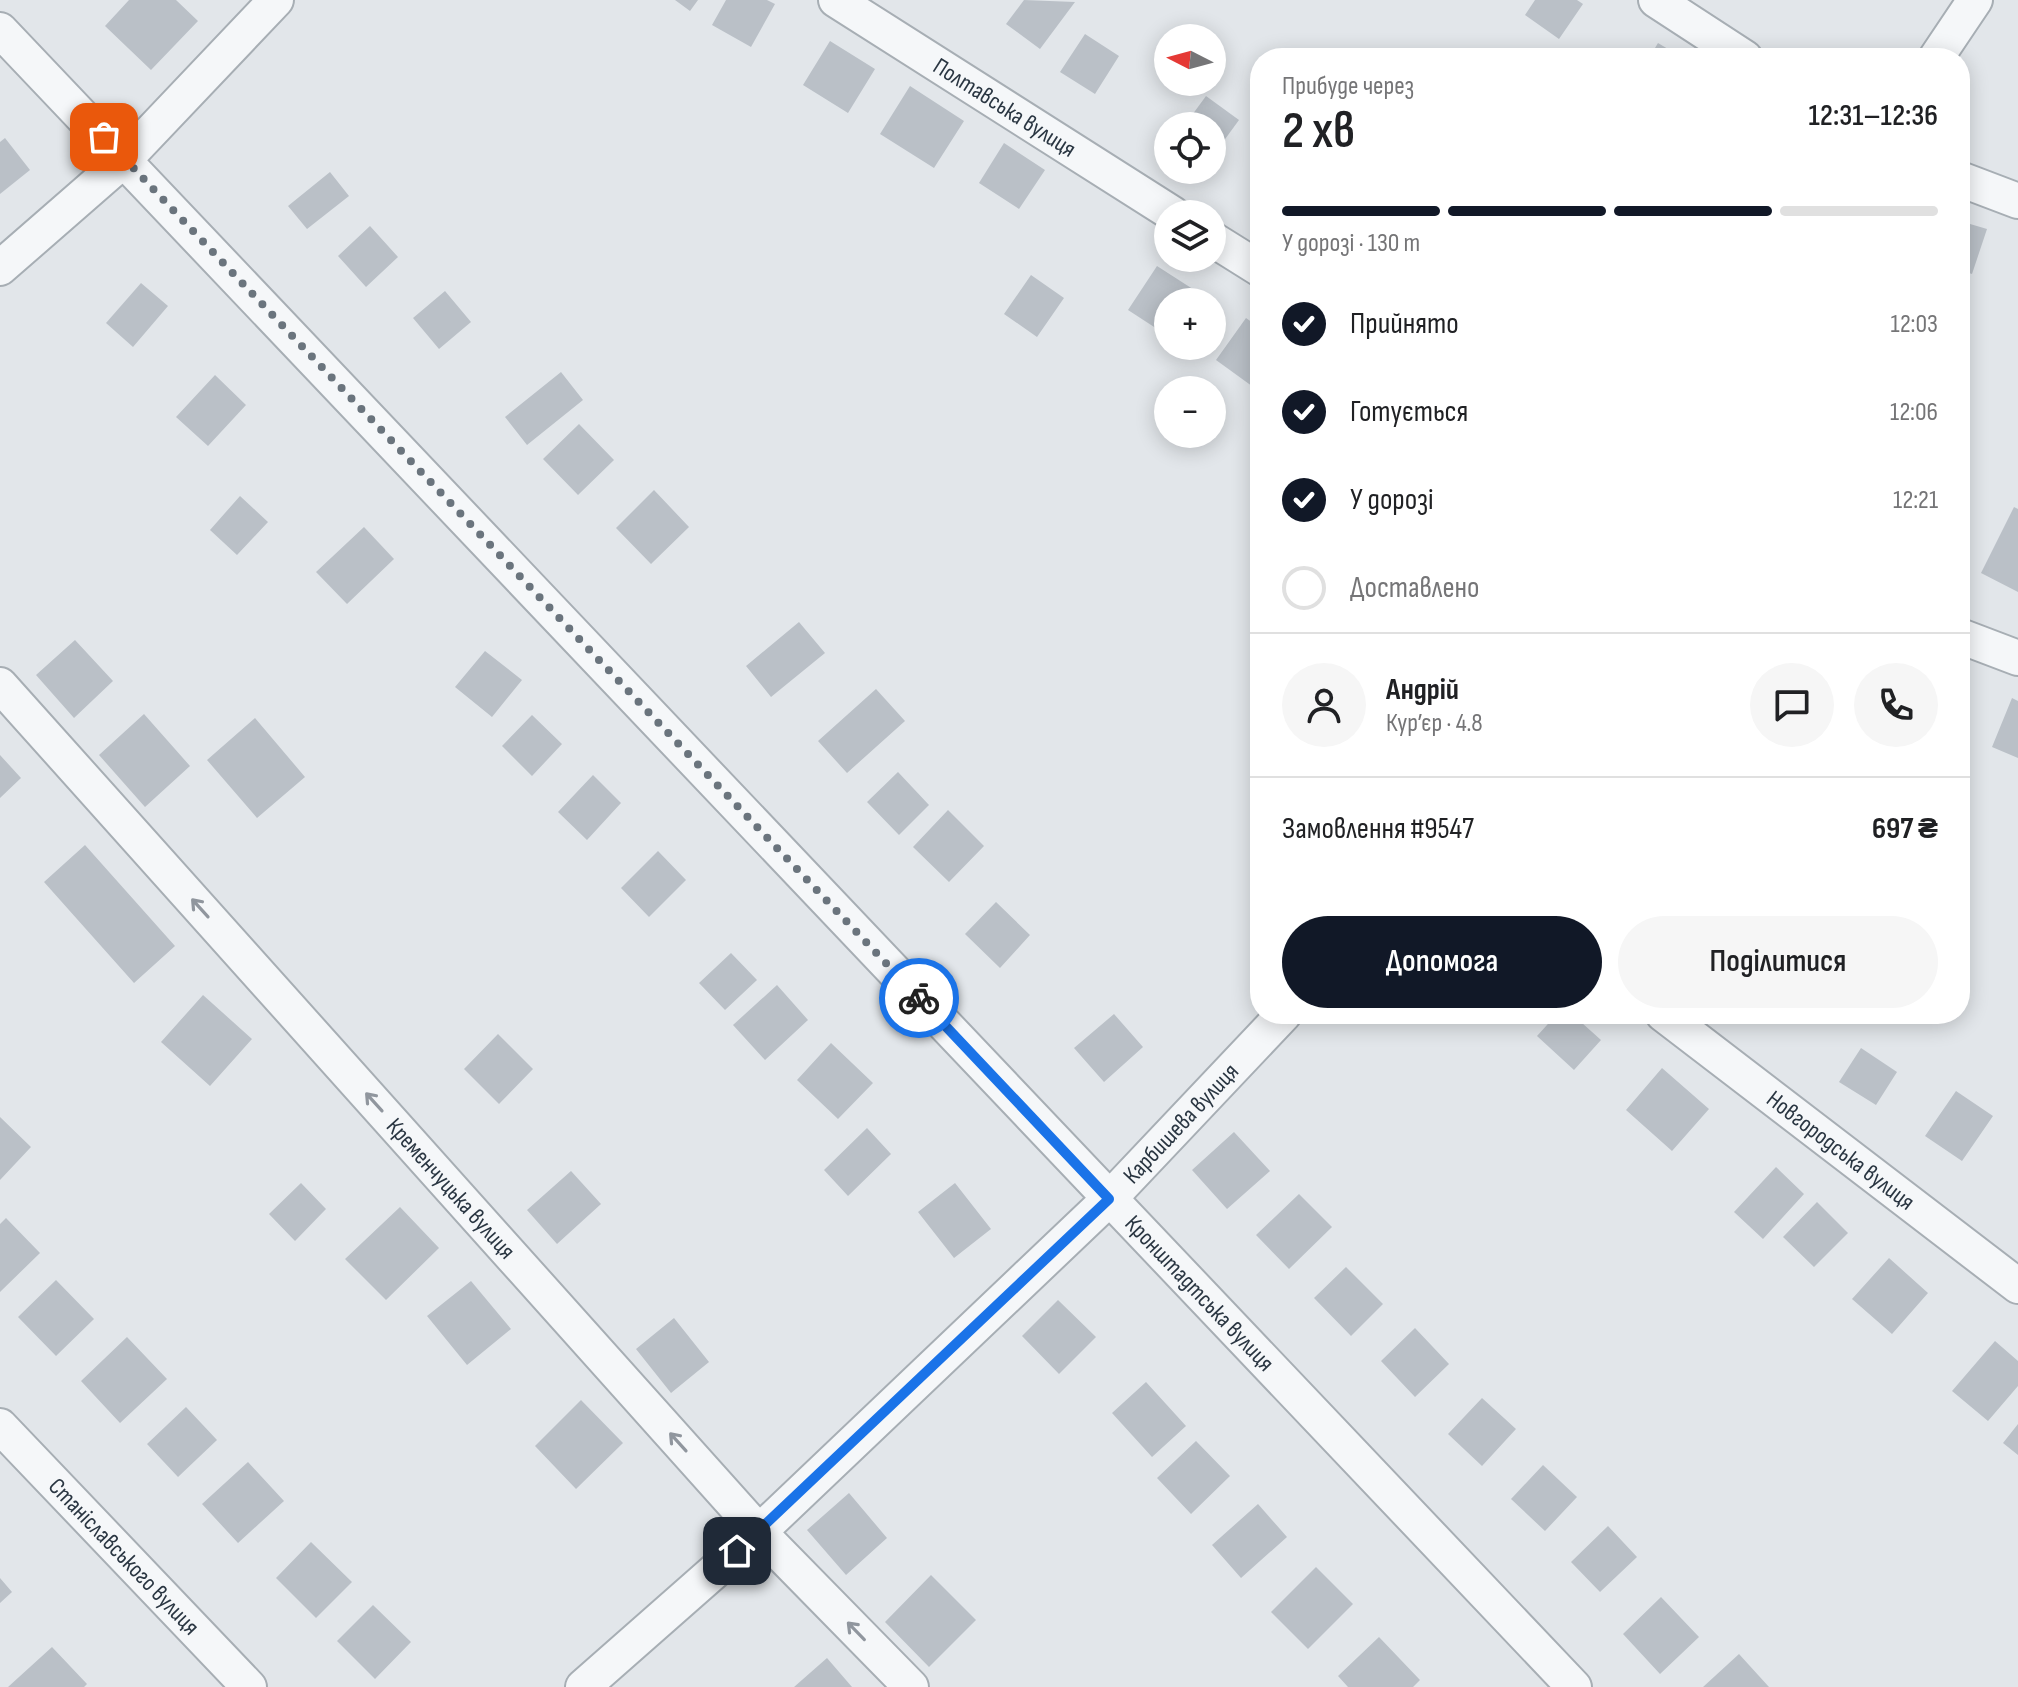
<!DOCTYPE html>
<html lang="uk">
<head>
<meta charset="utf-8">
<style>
  :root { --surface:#fff; --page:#f6f6f6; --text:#202124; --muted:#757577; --line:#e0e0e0; --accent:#111827 }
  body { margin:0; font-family:"Sofia Sans Condensed",sans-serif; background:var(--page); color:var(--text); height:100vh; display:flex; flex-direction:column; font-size:30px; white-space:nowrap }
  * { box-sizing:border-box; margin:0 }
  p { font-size:26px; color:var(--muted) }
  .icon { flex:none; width:44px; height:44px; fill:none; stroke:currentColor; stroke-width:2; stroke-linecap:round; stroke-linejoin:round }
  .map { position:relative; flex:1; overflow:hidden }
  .details { position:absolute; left:1250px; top:48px; width:720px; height:976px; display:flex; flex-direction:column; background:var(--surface); border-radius:32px; box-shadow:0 4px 20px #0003 }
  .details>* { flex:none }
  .needle { width:52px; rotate:276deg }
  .controls { position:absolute; left:1154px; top:24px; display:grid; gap:16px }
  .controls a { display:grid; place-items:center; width:72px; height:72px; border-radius:50%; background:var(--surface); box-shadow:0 4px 20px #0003; font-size:40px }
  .pin { position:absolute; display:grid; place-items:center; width:68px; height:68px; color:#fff; margin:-34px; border-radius:16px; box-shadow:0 4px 12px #0006 }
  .courier { position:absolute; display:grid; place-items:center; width:80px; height:80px; margin:-40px; border:6px solid #1a73e8; border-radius:50%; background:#fff; color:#222; box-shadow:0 2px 10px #0007 }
  .headline em { font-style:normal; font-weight:600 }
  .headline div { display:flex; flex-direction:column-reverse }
  .headline { display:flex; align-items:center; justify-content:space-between; height:136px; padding:0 32px }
  h1 { font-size:52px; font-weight:600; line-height:60px }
  .bar { display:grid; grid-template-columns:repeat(4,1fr); gap:12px 8px; align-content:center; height:96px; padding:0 32px }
  .bar i { height:10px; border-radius:6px; background:var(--line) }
  .bar .active { background:var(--accent) }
  .bar p { grid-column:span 4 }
  .line { display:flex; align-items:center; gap:20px; padding:0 32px; border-top:2px solid var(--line) }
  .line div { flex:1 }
  .round { display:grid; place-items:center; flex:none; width:84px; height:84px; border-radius:42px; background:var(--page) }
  ol { padding:0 32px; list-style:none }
  li { display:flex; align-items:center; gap:24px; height:88px }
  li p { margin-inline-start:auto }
  li .icon { padding:8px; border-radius:50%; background:var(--accent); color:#fff; stroke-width:4 }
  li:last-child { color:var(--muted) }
  li i { width:44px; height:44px; border:4px solid var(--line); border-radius:50% }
  .action { display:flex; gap:16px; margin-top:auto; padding:16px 32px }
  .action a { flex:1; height:92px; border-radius:48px; background:var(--accent); color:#fff; font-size:32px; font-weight:600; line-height:92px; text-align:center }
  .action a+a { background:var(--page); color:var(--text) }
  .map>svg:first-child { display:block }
  .building { fill:#bac0c7 }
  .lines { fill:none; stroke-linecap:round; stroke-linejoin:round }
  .minor-casing { stroke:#a7aeb4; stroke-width:38 }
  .minor { stroke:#f5f7f9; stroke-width:34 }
  .oneway { stroke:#90969e }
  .done { stroke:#6a747d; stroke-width:8; stroke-dasharray:0 14.4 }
  .route { stroke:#1a73e8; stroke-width:10 }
  .labels { text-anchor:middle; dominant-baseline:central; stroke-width:8; stroke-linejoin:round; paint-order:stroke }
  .street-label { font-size:24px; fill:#2a3642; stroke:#f2f5f8 }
</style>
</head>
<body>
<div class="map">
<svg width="2018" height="1687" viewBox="0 0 2018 1687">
  <rect width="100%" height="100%" fill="#e2e6ea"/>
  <path class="building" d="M129,0h47l22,21 -47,49 -46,-44z
    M675,0h23l-8,11z
    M726,0h41l8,4 -24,43 -39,-22z
    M1024,0l51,2 -35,47 -34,-25z
    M1535,0h42l6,4 -24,35 -34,-24z
    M1085,34l34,22 -24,38 -35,-22z
    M830,41l45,28 -27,44 -45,-28z
    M1658,43l25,15h-34z
    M910,86l54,35 -30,47 -54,-34z
    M1206,96l33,24 -27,37v-31h-28z
    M5,138l25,32 -30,24v-52z
    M1004,143l41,27 -26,39 -40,-26z
    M330,172l19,24 -42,33 -19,-23z
    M1960,221l27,8 -15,45 -12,-4z
    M370,226l28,31 -32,30 -28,-31z
    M1157,266l42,27 -6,9h-25v34l-40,-26z
    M1031,275l33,23 -27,39 -33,-23z
    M141,283l27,23 -35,41 -27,-24z
    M445,291l26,31 -32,27 -26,-31z
    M1246,318l14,10v56l-4,5 -40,-29z
    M561,372l22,28 -56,45 -22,-28z
    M215,375l31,30 -38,41 -32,-29z
    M579,424l35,36 -36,35 -35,-36z
    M654,490l35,37 -38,37 -35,-36z
    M240,496l28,26 -31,33 -27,-25z
    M2014,507l4,2v83l-37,-19z
    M364,527l30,32 -47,45 -31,-32z
    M799,622l26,31 -54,44 -25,-31z
    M75,640l38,41 -39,37 -38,-43z
    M485,651l37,29 -30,37 -37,-30z
    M876,689l29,32 -58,52 -29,-32z
    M2012,698l6,3v57l-26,-11z
    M144,714l46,52 -45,41 -46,-52z
    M532,715l30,29 -30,32 -30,-30z
    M255,718l50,59 -48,41 -50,-58z
    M0,755l21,23 -21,20z
    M898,772l31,33 -30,30 -32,-33z
    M593,775l28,28 -34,37 -29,-28z
    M948,810l36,36 -35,36 -36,-35z
    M85,845l90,101 -41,37 -90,-101z
    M658,851l28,29 -37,37 -28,-29z
    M996,902l34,33 -30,33 -35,-34z
    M731,953l26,27 -32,30 -26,-27z
    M777,985l31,35 -43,40 -32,-35z
    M203,995l49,44 -42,47 -49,-44z
    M1114,1014l29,33 -39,35 -30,-34z
    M1557,1014h15l29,26 -27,30 -37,-34z
    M498,1034l35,35 -34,35 -35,-35z
    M831,1043l42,40 -35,36 -41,-39z
    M1861,1048l36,24 -21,33 -37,-23z
    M1662,1068l47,41 -37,42 -46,-41z
    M1956,1091l37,25 -31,45 -37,-25z
    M0,1117l31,30 -31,33z
    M867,1128l24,26 -43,42 -24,-26z
    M1234,1132l36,39 -43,38 -35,-39z
    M1776,1167l28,27 -41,45 -29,-27z
    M571,1171l30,33 -44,40 -30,-34z
    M301,1183l25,26 -31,32 -26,-27z
    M955,1183l36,46 -37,29 -36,-46z
    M1299,1194l33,33 -43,42 -33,-34z
    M1817,1202l31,31 -34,34 -31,-30z
    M400,1207l39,41 -53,52 -41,-41z
    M6,1218l34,35 -40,39v-68z
    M1889,1258l39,35 -36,41 -40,-35z
    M1346,1267l37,37 -32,32 -37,-38z
    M56,1280l38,39 -38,37 -38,-39z
    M471,1281l40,48 -44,36 -40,-49z
    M1058,1300l38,37 -37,37 -37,-38z
    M674,1318l35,44 -38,31 -35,-44z
    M1415,1328l34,36 -34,33 -34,-36z
    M127,1337l40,42 -47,44 -39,-42z
    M1995,1341l23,20v25l-30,35 -36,-30z
    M1146,1382l40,44 -34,31 -40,-44z
    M1482,1398l34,31 -34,37 -34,-32z
    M581,1400l42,43 -47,46 -41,-43z
    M186,1407l31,33 -39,37 -31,-33z
    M2018,1424v31l-15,-12z
    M1196,1441l34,35 -39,38 -34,-36z
    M248,1462l36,39 -46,42 -36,-39z
    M1543,1465l34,32 -32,34 -34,-32z
    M849,1493l38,45 -41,37 -39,-45z
    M1258,1504l29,33 -46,41 -29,-33z
    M1608,1526l29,31 -37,35 -29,-30z
    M311,1542l41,40 -36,36 -40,-40z
    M1316,1567l37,37 -45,45 -37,-37z
    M931,1575l45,45 -47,47 -44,-45z
    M0,1578l12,14 -12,11z
    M1661,1597l38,40 -39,37 -37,-40z
    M373,1605l38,37 -36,37 -38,-38z
    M1379,1637l41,43 -7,7h-65l-10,-11z
    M52,1647l35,37 -3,3h-76z
    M1739,1654l30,33h-66z
    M827,1658l25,29h-58z"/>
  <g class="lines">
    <g class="minor-casing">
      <g id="minor">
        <path id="s1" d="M836,0l337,214"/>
        <path d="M1656,0l89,58"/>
        <path id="s2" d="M0,30l1574,1657"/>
        <path d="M1936,58l39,-58"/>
        <path d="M1960,179l58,22"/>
        <path d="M1212,239l48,30"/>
        <path d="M0,268l125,-109 151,-159"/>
        <path d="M1960,636l58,22"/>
        <path id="s3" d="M0,685l759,847 152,155"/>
        <path id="s4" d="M1663,1014l355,272"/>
        <path id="s5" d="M0,1426l249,261"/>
        <path id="s6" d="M583,1687l176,-155 350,-333 175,-185"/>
      </g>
    </g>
    <use href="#minor" class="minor"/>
  </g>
  <defs><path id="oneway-shaft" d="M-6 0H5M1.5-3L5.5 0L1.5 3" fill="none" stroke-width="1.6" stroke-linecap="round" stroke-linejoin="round" transform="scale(2)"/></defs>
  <g class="oneway">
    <use href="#oneway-shaft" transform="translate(200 908) rotate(-132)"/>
    <use href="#oneway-shaft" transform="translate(374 1102) rotate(-132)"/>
    <use href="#oneway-shaft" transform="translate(678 1442) rotate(-132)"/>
    <use href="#oneway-shaft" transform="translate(856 1631) rotate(-134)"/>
  </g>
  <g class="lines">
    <path class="done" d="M104,137l815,861"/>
    <path class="route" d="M737,1551l372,-352 -190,-201"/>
  </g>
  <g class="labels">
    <g class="street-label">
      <text stroke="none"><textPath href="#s1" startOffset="200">Полтавська вулиця</textPath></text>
      <text stroke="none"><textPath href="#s6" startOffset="822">Карбишева вулиця</textPath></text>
      <text stroke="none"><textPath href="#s4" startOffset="224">Новгородська вулиця</textPath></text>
      <text stroke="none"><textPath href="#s3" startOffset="676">Кременчуцька вулиця</textPath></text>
      <text stroke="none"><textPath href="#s2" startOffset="1742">Кронштадтська вулиця</textPath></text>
      <text stroke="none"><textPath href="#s5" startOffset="180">Станіславського вулиця</textPath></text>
    </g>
  </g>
</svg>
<div class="controls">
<a><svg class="needle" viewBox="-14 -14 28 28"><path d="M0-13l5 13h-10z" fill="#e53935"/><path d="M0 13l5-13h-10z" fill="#757577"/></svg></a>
<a><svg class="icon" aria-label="locate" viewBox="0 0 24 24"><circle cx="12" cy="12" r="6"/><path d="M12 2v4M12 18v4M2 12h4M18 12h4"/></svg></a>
<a><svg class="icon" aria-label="layers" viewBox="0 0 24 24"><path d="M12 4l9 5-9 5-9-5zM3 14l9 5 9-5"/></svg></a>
<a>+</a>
<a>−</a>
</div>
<div class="pin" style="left:104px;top:137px;background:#ea580c"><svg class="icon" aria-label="bag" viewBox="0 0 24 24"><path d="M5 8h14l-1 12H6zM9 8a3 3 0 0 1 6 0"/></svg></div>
<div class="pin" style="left:737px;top:1551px;background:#1f2937"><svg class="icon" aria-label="home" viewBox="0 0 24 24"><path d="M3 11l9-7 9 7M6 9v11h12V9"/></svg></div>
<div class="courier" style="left:919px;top:998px"><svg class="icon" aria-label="bike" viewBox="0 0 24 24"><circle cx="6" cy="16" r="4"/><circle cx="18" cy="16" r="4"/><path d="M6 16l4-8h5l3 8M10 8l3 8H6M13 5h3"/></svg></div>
<section class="details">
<div class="headline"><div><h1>2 хв</h1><p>Прибуде через</p></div><em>12:31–12:36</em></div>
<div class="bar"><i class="active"></i><i class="active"></i><i class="active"></i><i></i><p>У дорозі · 130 m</p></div>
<ol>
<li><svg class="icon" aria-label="check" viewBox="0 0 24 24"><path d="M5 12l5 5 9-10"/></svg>Прийнято<p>12:03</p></li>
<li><svg class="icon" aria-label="check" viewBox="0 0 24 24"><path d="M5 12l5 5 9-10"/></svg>Готується<p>12:06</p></li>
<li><svg class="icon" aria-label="check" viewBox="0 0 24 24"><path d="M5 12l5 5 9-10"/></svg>У дорозі<p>12:21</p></li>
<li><i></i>Доставлено</li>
</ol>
<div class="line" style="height:144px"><a class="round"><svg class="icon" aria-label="person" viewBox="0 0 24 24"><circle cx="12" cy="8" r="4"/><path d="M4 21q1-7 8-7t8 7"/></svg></a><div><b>Андрій</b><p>Кур’єр · 4.8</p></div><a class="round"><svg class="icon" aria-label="chat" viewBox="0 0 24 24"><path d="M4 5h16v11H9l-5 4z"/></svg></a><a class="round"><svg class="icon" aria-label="phone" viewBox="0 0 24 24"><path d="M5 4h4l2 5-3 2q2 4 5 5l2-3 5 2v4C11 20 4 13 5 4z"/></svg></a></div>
<div class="line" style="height:104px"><div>Замовлення #9547</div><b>697 ₴</b></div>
<div class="action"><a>Допомога</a><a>Поділитися</a></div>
</section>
</div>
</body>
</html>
